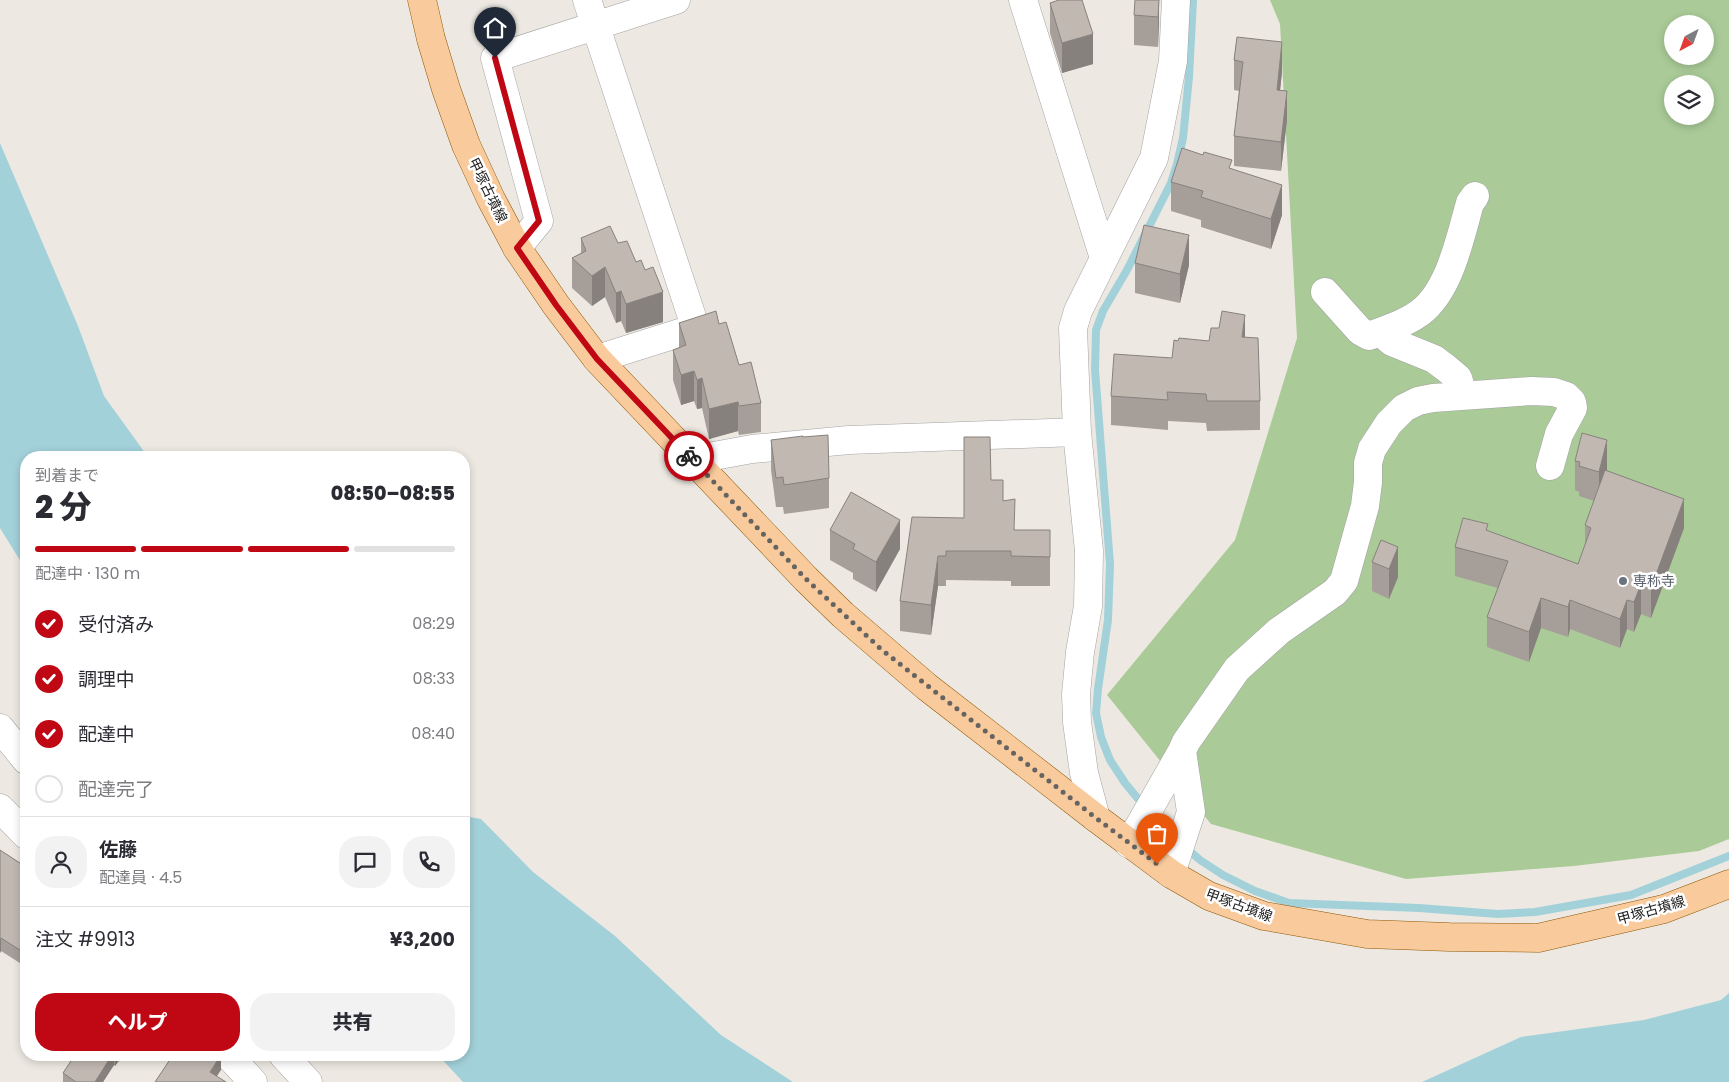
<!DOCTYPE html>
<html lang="ja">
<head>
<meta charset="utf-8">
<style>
  :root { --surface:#fff; --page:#f2f2f3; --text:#2b2b33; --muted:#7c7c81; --line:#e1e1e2; --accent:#c00714 }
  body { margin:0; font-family:Poppins,"Noto Sans JP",sans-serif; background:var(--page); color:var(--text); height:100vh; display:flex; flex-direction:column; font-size:19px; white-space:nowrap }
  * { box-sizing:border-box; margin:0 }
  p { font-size:16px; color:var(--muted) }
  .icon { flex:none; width:28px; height:28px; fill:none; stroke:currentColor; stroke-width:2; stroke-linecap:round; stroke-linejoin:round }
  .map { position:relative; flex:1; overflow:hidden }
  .sheet { position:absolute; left:20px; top:451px; width:450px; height:610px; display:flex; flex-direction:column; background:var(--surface); border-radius:20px; box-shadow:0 2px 8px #0003 }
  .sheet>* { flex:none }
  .needle { width:32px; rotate:221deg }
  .fabs { position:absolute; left:1664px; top:15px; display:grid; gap:10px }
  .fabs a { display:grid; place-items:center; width:50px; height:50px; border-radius:50%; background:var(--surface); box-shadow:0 2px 8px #0003; font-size:25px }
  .pin { position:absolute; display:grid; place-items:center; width:42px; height:42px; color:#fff; margin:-51px -21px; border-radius:50% 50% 50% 0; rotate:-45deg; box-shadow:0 0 5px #0007 }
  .pin .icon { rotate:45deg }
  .courier { position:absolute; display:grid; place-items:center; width:50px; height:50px; margin:-25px; border:4px solid #c00714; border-radius:50%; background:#fff; color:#222; box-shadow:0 1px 6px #0007 }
  .headline em { font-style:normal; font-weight:800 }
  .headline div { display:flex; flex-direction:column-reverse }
  .headline { display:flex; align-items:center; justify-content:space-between; height:85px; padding:0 15px }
  h1 { font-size:32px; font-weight:800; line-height:38px }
  .bar { display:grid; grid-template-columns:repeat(4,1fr); gap:8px 5px; align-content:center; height:60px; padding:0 15px }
  .bar i { height:6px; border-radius:4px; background:var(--line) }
  .bar .active { background:var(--accent) }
  .bar p { grid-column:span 4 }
  .line { display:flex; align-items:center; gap:12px; padding:0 15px; border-top:1px solid var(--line) }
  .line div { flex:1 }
  .round { display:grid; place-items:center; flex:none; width:52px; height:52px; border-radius:20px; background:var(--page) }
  ol { padding:0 15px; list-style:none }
  li { display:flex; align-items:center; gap:15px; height:55px }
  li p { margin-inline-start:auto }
  li .icon { padding:5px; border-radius:50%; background:var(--accent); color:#fff; stroke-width:4 }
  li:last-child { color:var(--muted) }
  li i { width:28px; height:28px; border:2px solid var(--line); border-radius:50% }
  .primary-button { display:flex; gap:10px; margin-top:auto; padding:10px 15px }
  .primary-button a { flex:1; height:58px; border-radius:20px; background:var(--accent); color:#fff; font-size:20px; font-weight:800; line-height:58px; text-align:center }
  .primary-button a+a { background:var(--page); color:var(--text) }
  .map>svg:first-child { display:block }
  .forest { fill:#aacb98; fill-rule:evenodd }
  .water { fill:#a3d1da }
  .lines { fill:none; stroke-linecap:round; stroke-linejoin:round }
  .stream { stroke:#a3d1da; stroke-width:8 }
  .minor-casing { stroke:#a3a3a3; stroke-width:29 }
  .major-casing { stroke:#8e5805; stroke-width:29 }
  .minor { stroke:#fff; stroke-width:28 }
  .major { stroke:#f8ca9c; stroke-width:28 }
  .wall { fill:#a69e99 }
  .shaded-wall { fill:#87817d }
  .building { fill:#c1b8b2; stroke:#87817d }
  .done { stroke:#656461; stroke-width:5; stroke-dasharray:0 9 }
  .route { stroke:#c00714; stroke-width:6 }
  .worship-dot { fill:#6b7280; stroke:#fff; stroke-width:2 }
  .labels { text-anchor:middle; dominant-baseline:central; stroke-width:5; stroke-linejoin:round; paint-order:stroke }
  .street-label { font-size:14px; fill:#1c1c1c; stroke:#fff }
  .worship-label { font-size:14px; fill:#5b616d; stroke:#fff; text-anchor:start }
</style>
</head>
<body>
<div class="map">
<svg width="1729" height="1082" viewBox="0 0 1729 1082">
  <rect width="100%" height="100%" fill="#ede9e2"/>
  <path class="forest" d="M1270,0h459v839l-30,12 -125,15 -168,13 -195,-55 -104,-129 128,-155 62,-202 -17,-314zM1672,24h33v32h-33zM1672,84h33v32h-33z"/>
  <path class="water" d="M0,143l78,183 26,70 44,61 -122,1v112l-26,-42z
    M464,816l17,3 52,53 82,64 106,99 72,47h-330l-25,-27h26z
    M1729,993v89h-307l99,-45 123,-17 77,-20z"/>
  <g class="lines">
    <path class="stream" d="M1177,839l-24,-22 -28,-34 -15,-23 -9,-23 -5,-24 2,-24 10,-69 2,-56 -15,-194 1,-40 7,-19 24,-41 44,-87 6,-19 6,-26 6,-61 4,-77
      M1185,847l15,13 23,15 32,16 34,12 130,5 79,6 37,-2 96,-17 98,-39"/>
    <g class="minor-casing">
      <path id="minor" d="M587,0l107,323 -5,7 -92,29
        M1023,0l81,258
        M517,248l22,-27 -44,-163 181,-58
        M1325,292l35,39 9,5c15,-6 33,-11 46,-20 34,-20 45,-78 55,-113l5,-7
        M1380,332l12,10 42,17 12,9 12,10 5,17
        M692,460l60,-11 97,-9 228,-8
        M0,728l26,32
        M0,808l26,27
        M1096,818l-12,-45 -7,-51 -1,-28 4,-42 8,-46 1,-55 -12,-119 -4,-104 5,-17 76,-153 19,-97 3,-61
        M1129,844l53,-93
        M1171,874l20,-62 -9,-61 4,-9 51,-73 42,-38 56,-39 9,-11 21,-75 3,-24v-19l4,-14 17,-26 15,-15 14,-7 15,-3 98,-7 23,1 12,4 6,6 1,6 -14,26 -9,32
        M228,1055l25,27
        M283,1055l25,27"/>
    </g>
    <g class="major-casing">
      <path id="major" d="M422,0l9,39 15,50 20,56 25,54 26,49 39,57 41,54 209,220 37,36 84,72 169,131 75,56 38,22 55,20 103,18 82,3 89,1 126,-29 65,-25"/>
    </g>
    <use href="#minor" class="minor"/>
    <use href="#major" class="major"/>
  </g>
  <path class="wall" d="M1159,0l-1,47 -24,-2v-30z
    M1050,3l43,61 -31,9 -12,-40z
    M1237,37l45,35 -2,18 7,30 -6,51 -47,-5v-30l5,-45 -5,-1v-30z
    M1232,169l50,46 -11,34 -70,-22v-7l-30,-9v-29z
    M581,238l37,5 18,19 27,60 -37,11 -5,-12 -5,2 -11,-26 -13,9 -20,-18v-30l9,-5z
    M1135,263l54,2 -9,38 -45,-10z
    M679,323l40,1 20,41 22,38v29l-22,3 -1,-4 -29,8 -7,-31 -5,1 -3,-8 -13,4 -8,-25v-30l6,-2z
    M1245,337l15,64v29l-53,1 -1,-8 -38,-2v9l-57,-5v-29l61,-38z
    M803,437l26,41v30l-45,6 -1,-7h-7l-5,-37v-30z
    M1575,461l32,8v1l77,58 -33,90 -10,-4 -7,18 -7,-3 -7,19 -50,-19 -2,8 -27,-9 -12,34 -42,-15v-30l11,-29 -43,-12v-29l33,-16 90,33 7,-19v-20l9,-24 -15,-5v-4l-4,-2z
    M991,480l12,21 12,29h35v56h-39v-5l-65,-1v6h-8l-7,49 -31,-4v-30l64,-83z
    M830,530l70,19 -24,43 -23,-13v-6l-23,-13z
    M1398,547v30l-9,22 -17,-8v-29z
    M0,850l26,17v96l-2,-1 -1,3 -22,-14 -1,2z
    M75,1055h48l-8,11 -1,-1 -11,17h-40v-9z"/>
  <path class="shaded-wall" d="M1159,0v24l-1,23v-30z
    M1093,34v30l-31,9v-30z
    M1282,42v30l-5,47v-29z
    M1287,91v29l-6,51v-29z
    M1282,185v30l-11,34v-30z
    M1189,235v30l-9,38v-29z
    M605,267v30l-13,9v-30z
    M621,291v30l-5,2v-30z
    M663,292v30l-37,11v-29z
    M1245,315v30l-3,-8z
    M694,371v30l-13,4v-30z
    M702,378v30l-5,1v-29z
    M738,402v29l-29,8v-30z
    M1607,440v29l-8,33v-30z
    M1684,499v29l-33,90v-30z
    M900,520v29l-24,43v-30z
    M1398,547v30l-9,22v-30z
    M938,556v30l-7,49v-30z
    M1641,584v30l-7,18v-30z
    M1541,598v30l-12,34v-30z
    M1570,600v29l-2,8v-30z
    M1627,600v29l-7,19v-29z
    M1,938v13l-1,2v-13z
    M24,949v13l-1,3v-13z
    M112,1055h2v10l-11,17h-8z
    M115,1055h8l-8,11z
    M221,1055v15l-8,12 -3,-10z"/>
  <path class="building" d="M1059,0h23l11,34 -31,9 -12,-40z
    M1135,0h24l-1,17 -24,-2z
    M1237,37l45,5 -5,48 10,1 -6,51 -47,-6 9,-74 -9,-2z
    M1182,148l21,7 1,-3 28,8 -3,8 53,17 -11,34 -70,-22 2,-6 -32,-9z
    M1144,225l45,10 -9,39 -45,-11z
    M610,226l8,17 9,-2 9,21 5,-2 4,10 8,-3 10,25 -37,12 -5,-13 -5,2 -11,-26 -13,9 -20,-18 14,-7 -5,-13z
    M716,311l3,13 7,-2 13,43 12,-3 10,41 -22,3 -1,-4 -29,7 -7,-31 -5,2 -3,-9 -13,4 -8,-25 13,-5 -7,-22z
    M1222,311l23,4 -3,22 16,1 2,63h-53l-1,-7 -39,-2 1,8 -57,-4 3,-42 58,4 2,-18 4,1 1,-3 30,3 2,-13h8z
    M1582,433l25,7 -8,32 -20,-6 1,-4 -5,-1z
    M828,435l1,43 -45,7 -1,-8 -7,1 -5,-38 32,-4v1z
    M964,437h26l1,43h12v21l12,-2 -1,31h36v27l-39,-1v-5h-65v5h-8l-7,49 -31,-4 12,-84 52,1z
    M1605,470l79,29 -33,89 -10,-4 -7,18 -7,-2 -7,19 -50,-19 -2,7 -27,-9 -12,34 -42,-15 21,-56 -53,-14 8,-29 25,6 -2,6 92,34 13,-36 -6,-3z
    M851,492l49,28 -24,42 -23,-13 2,-5 -25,-14z
    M1381,540l17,7 -9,22 -17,-7z
    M0,850l26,17v84l-2,-2 -1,3 -22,-14 -1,2z
    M75,1055h37l-17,27h-19l-13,-9z
    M173,1055h48l-11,17 16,10h-71z"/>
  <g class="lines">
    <path class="done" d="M689,456l117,123 76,71 214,168 61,46"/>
    <path class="route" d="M495,58l44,163 -22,27 39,57 41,54 92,97"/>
  </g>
  <circle class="worship-dot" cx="1623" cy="581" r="5"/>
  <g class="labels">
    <g class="street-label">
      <text transform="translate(488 190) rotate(64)">甲塚古墳線</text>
      <text transform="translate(1239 905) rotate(20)">甲塚古墳線</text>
      <text transform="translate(1651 910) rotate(-16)">甲塚古墳線</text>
    </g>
    <g class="worship-label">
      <text x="1633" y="581">専称寺</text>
    </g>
  </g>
</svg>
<div class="fabs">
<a><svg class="needle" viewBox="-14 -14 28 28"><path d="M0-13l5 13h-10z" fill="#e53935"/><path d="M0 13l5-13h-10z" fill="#7c7c81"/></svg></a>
<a><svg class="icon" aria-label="layers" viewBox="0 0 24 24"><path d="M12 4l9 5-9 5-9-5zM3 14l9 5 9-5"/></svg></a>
</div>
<div class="pin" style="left:1157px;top:864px;background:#ea580c"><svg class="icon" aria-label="bag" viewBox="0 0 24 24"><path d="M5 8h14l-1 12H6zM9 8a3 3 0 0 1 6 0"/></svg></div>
<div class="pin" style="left:495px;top:58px;background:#1f2937"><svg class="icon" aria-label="home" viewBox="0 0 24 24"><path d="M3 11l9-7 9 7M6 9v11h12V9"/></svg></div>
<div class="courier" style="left:689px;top:456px"><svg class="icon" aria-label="bike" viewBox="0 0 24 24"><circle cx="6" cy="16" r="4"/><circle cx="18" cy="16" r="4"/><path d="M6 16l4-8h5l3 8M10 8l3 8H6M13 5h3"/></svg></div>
<section class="sheet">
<div class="headline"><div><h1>2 分</h1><p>到着まで</p></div><em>08:50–08:55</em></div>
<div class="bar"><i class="active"></i><i class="active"></i><i class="active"></i><i></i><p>配達中 · 130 m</p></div>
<ol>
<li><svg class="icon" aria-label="check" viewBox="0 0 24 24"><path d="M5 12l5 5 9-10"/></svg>受付済み<p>08:29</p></li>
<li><svg class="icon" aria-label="check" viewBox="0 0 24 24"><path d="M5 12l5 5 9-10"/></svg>調理中<p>08:33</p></li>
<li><svg class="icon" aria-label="check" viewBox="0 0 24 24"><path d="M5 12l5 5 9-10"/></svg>配達中<p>08:40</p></li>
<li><i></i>配達完了</li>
</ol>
<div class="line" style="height:90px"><a class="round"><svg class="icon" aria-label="person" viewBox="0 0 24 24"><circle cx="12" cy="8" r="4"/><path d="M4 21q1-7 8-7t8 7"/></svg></a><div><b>佐藤</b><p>配達員 · 4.5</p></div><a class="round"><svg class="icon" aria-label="chat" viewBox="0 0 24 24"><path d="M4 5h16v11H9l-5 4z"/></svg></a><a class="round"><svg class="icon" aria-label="phone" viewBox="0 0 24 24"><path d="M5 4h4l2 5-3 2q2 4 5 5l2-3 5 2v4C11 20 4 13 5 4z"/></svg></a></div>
<div class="line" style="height:65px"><div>注文 #9913</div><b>¥3,200</b></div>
<div class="primary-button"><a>ヘルプ</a><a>共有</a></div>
</section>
</div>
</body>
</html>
